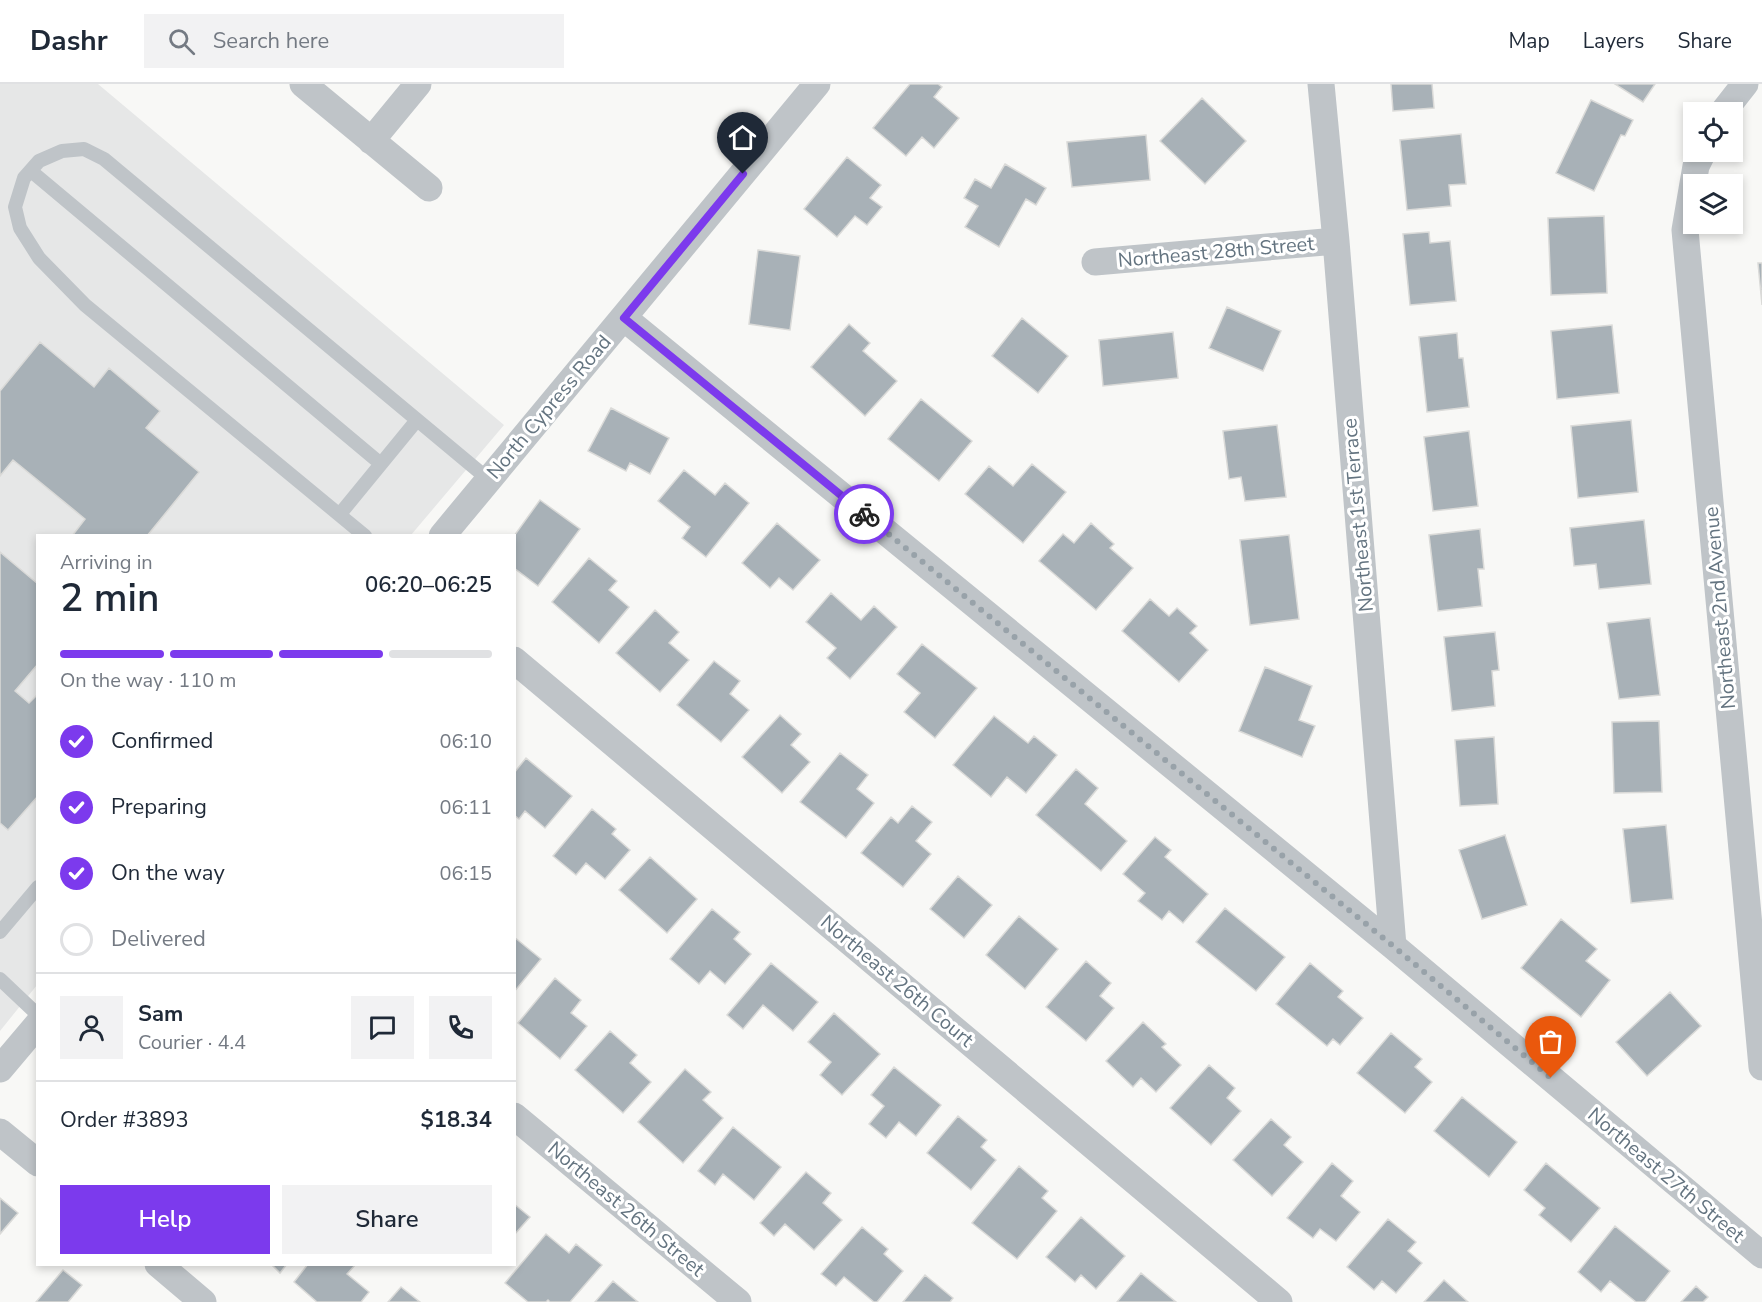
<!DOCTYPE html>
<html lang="en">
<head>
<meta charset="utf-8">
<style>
  :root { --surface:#fff; --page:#f2f2f3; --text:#1f2937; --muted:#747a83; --line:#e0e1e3; --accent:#7c3aed }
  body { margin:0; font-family:"Nunito Sans",sans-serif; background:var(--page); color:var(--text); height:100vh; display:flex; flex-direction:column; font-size:22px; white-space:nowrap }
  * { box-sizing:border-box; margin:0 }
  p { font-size:20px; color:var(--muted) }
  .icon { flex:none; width:33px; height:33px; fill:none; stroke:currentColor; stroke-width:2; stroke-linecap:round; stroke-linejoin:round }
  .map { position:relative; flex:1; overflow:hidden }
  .drawer { position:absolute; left:36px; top:450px; width:480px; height:732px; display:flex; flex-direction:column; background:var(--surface); border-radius:0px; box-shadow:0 3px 9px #0003 }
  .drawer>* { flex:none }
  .fabs { position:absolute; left:1683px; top:18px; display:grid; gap:12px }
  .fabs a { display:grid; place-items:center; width:60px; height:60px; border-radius:0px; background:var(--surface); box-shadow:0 3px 9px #0003; font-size:30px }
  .pin { position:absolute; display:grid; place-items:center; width:51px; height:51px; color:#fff; margin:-62px -26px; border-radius:50% 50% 50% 0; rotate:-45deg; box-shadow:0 0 6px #0007 }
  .pin .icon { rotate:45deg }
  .courier { position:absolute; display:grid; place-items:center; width:60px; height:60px; margin:-30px; border:4px solid #7c3aed; border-radius:50%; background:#fff; color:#222; box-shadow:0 2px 8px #0007 }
  .headline em { font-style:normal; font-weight:600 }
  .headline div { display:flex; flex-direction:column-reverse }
  .headline { display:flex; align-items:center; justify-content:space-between; height:102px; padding:0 24px }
  h1 { font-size:39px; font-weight:600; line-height:45px }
  .bar { display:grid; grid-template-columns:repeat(4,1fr); gap:9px 6px; align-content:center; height:72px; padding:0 24px }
  .bar i { height:8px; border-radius:4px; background:var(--line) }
  .bar .on { background:var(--accent) }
  .bar p { grid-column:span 4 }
  .line { display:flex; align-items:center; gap:15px; padding:0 24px; border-top:2px solid var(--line) }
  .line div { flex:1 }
  .round { display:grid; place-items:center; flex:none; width:63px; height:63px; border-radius:0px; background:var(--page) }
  ol { padding:0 24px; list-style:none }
  li { display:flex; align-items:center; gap:18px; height:66px }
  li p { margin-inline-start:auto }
  li .icon { padding:6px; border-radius:50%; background:var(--accent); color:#fff; stroke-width:4 }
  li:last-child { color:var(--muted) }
  li i { width:33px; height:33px; border:3px solid var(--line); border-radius:50% }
  .primary-button { display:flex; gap:12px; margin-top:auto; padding:12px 24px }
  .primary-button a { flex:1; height:69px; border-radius:0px; background:var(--accent); color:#fff; font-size:24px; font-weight:600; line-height:69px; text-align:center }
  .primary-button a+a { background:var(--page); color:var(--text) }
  header { display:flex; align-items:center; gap:36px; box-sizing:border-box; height:84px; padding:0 30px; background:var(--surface); border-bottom:2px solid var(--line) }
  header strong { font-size:28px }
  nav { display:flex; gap:33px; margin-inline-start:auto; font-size:21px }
  .search { width:420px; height:54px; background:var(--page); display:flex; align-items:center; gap:15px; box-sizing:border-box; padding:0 21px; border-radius:0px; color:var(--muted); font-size:22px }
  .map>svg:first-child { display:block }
  .built { fill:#e6e7e7 }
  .building { fill:#a8b1b7; stroke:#dadad8; stroke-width:1.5 }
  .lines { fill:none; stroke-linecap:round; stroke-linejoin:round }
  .service { stroke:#bfc4c8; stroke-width:14 }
  .minor { stroke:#bfc4c8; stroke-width:27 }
  .done { stroke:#98a2a9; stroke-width:6; stroke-dasharray:0 10.8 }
  .route { stroke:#7c3aed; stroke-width:8 }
  .labels { text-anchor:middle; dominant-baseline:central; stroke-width:6; stroke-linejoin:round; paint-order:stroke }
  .street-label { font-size:20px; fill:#647480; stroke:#fff }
</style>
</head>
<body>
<header>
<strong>Dashr</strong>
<div class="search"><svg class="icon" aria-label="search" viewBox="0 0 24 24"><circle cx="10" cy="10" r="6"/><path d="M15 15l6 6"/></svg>Search here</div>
<nav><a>Map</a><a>Layers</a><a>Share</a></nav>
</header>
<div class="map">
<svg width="1762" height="1218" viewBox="0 0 1762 1218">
  <rect width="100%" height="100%" fill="#f8f8f6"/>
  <path class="built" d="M0,0h98l406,341 -93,110 -373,1 -1,449 -37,46z"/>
  <path class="building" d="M910,0h28l4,3 -8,10 25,21 -25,30 -12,-11 -16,19 -33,-28z
    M1391,0h41l2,24 -41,3z
    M1615,0h40l-12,18z
    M1202,14l44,43 -41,43 -45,-43z
    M1591,16l42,20 -8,16 -4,-1 -27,56 -38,-18z
    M1461,50l5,50 -17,1 2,21 -44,4 -7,-70z
    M1146,51l4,45 -78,7 -5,-45z
    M847,73l34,28 -11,13 12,9 -15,18 -12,-9 -18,21 -33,-28z
    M1005,80l41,24 -10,17 -10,-6 -27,48 -34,-20 13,-21 -14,-8 11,-19 16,9z
    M1604,132l3,77 -56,2 -3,-77z
    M1429,148l1,11 20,-2 6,60 -46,4 -7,-71z
    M758,166l42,6 -10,74 -41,-6z
    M1758,179h4v42z
    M1227,223l54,24 -18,40 -54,-23z
    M1022,234l46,38 -30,37 -46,-37z
    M849,240l21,19 -7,8 34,30 -32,35 -54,-49z
    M1612,241l7,68 -62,6 -6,-68z
    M1173,248l5,46 -75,8 -4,-46z
    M1457,249l2,25h4l6,49 -42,5 -8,-75z
    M40,258l54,45 15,-19 51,43 -14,17 53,44 -52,64h-75l13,-17 -72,-59 -13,16v-85z
    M921,315l51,42 -33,40 -51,-42z
    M611,324l58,30 -19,36 -20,-11 -4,8 -38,-20z
    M1631,336l7,72 -60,6 -7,-72z
    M1277,341l9,72 -41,4 -4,-24 -12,2 -6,-48z
    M1469,347l9,75 -45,5 -9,-74z
    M1032,380l34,28 -43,51 -58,-49 24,-28 24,20z
    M684,386l31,25 10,-12 24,20 -43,54 -24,-19 8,-11 -32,-26z
    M540,416l40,29 -42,57 -24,-18v-32z
    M1644,436l7,64 -52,5 -3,-25 -22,2 -4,-38z
    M777,439l43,37 -27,30 -14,-12 -9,10 -28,-25z
    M1091,439l23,21 -4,4 23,20 -37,42 -57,-49 24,-27 11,9z
    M1480,445l4,40h-6l4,37 -44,5 -9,-76z
    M1289,451l10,84 -49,6 -10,-85z
    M0,468l38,32v80l-23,27 14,12 9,-9v102l-30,34 -8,-7z
    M589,474l28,23 -8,9 20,17 -30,36 -47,-41z
    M831,509l30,27 13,-14 23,21 -47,52 -23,-21 9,-10 -30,-26z
    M1150,515l19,17 8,-8 20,18 -7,7 18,17 -29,32 -57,-51z
    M655,526l24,22 -10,11 20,17 -29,32 -44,-39z
    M1650,534l10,77 -41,4 -12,-76z
    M1495,548l4,38 -7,1 3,35 -43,5 -8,-74z
    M922,560l55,44 -42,50 -31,-26 16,-19 -23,-19z
    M714,577l26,20 -10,13 19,16 -28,32 -44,-37z
    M1265,583l47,19 -13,34 16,6 -13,31 -63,-26z
    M780,631l21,19 -10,11 19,17 -28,31 -40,-36z
    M994,632l34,27 6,-7 23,19 -31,38 -19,-16 -16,20 -38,-32z
    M1659,637l3,71 -48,1 -2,-71z
    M1494,653l4,67 -38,2 -5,-66z
    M840,669l28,22 -11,14 17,14 -28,35 -46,-36z
    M526,674l46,38 -27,32 -20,-17 -6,8 -5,-4v-42z
    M1076,685l22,19 -13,16 42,37 -26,30 -65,-56z
    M912,722l20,16 -16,19 15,13 -28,33 -42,-34 30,-36 7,6z
    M592,725l24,20 -4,5 18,16 -25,29 -19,-16 -10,12 -23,-19z
    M1666,741l7,74 -42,4 -8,-74z
    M1505,751l22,70 -45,14 -23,-69z
    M1155,753l16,13 -6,7 43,37 -25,29 -14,-12 -7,9 -24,-19 7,-8 -22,-19z
    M650,773l47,42 -30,34 -48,-43z
    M958,792l34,29 -28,33 -34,-29z
    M1225,824l60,49 -29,34 -60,-49z
    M712,825l28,23 -6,7 17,15 -26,30 -15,-13 -11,13 -29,-25z
    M1019,832l39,33 -33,40 -39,-34z
    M1561,835l36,30 -11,12 24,19 -29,37 -60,-49z
    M514,853l27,22 -27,33z
    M1086,877l25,22 -11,13 14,12 -28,33 -40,-34z
    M771,879l47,39 -25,29 -30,-26 -20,24 -16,-14z
    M1310,879l33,28 -5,6 25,21 -23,27 -7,-6 -6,7 -51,-42z
    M555,894l26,22 -10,13 16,13 -27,33 -42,-36z
    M1670,908l31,34 -54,50 -31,-34z
    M834,929l46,41 -38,41 -22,-20 11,-13 -23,-20z
    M1143,938l23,22 -4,3 19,18 -25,27 -15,-14 -8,9 -27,-26z
    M610,947l27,24 -7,8 21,19 -28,31 -48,-43z
    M1391,949l31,26 -7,8 17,15 -27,31 -48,-40z
    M1209,981l26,23 -8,10 14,13 -30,34 -41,-37z
    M894,983l47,38 -25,31 -17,-14 -13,16 -17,-14 15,-18 -13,-11z
    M685,985l26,23 -8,8 20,18 -40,45 -45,-41z
    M1462,1013l55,45 -28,35 -55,-46z
    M958,1032l29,24 -6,7 15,13 -25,30 -44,-37z
    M1271,1035l20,18 -7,8 19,17 -31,34 -39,-36z
    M733,1043l48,40 -27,33 -31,-26 -8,11 -17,-14z
    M1332,1079l21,18 -12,15 19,16 -24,29 -16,-12 -7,9 -26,-20z
    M1546,1079l54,45 -29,34 -32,-27 6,-7 -21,-18z
    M1019,1082l29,25 -6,7 15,13 -40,48 -45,-36z
    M806,1088l25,21 -8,10 19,17 -28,30 -29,-26 -11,12 -14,-13z
    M0,1114l18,15 -18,21z
    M514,1120l16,13 -16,18z
    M1081,1133l44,39 -29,33 -15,-14 -6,7 -29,-25z
    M1388,1135l28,23 -8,9 14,12 -26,30 -14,-12 -8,9 -27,-23z
    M1615,1142l55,45 -25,31h-9l-26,-21 -9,11 -23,-20z
    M862,1143l26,22 -4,5 19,17 -26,31h-3l-30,-25 -8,9 -15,-12z
    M546,1150l23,19 7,-9 26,21 -32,37h-20l-2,-2 -2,2h-18l-23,-19z
    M271,1180h16l-7,9z
    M308,1180h48l-9,10 22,18 -8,10h-44l-23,-20z
    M63,1186l19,15 -14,17h-32z
    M1141,1189l35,29h-59z
    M925,1191l28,23 -3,4h-47z
    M1444,1196l24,22h-44z
    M613,1197l25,21h-43z
    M1696,1202l12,11 -5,5h-22z
    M401,1203l19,15h-32z"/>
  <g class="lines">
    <path class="service" d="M31,87l350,293
      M340,430l77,-94
      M365,452l-280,-231 -46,-47 -19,-30 -5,-21 9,-29 15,-17 23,-10 22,-2 20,10 384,320
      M0,848l38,-45
      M0,895l38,36"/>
    <path class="minor" d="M303,0l126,104
      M1321,0l15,157 57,705
      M1723,28l22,-28
      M371,57l47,-57
      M1703,68l-7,14 -11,64 77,837
      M1095,178l241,-21
      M624,234l769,628 369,309
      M442,452l375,-452
      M514,576l765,642
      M0,985l38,-45
      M514,1032l224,186
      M0,1048l38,31
      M158,1180l45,38"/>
  </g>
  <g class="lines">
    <path class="done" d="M864,430l529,432 158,132"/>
    <path class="route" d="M743,90l-119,144 240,196"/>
  </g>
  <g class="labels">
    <g class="street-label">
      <text transform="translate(1216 168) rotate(-5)">Northeast 28th Street</text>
      <text transform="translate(549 323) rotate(-50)">North Cypress Road</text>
      <text transform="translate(1358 431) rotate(-95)">Northeast 1st Terrace</text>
      <text transform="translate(1720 524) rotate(-95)">Northeast 2nd Avenue</text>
      <text transform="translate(897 897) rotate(40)">Northeast 26th Court</text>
      <text transform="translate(1666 1091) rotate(40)">Northeast 27th Street</text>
      <text transform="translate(626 1125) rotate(40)">Northeast 26th Street</text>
    </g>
  </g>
</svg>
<div class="fabs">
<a><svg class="icon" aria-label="locate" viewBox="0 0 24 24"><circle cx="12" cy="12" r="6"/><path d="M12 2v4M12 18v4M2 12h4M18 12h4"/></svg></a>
<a><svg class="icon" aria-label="layers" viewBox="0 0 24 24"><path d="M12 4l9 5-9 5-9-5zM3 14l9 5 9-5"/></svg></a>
</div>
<div class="pin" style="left:1551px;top:994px;background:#ea580c"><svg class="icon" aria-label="bag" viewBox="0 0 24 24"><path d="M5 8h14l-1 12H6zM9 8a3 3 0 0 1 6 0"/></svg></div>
<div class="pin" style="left:743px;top:90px;background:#1f2937"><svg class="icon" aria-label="home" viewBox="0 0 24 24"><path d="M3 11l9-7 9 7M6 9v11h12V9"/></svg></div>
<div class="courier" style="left:864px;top:430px"><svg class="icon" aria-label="bike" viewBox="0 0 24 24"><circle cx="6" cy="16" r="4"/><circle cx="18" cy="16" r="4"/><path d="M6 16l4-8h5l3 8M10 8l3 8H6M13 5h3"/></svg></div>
<section class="drawer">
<div class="headline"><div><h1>2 min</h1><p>Arriving in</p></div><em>06:20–06:25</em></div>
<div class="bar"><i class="on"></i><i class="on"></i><i class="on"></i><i></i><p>On the way · 110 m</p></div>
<ol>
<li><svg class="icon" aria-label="check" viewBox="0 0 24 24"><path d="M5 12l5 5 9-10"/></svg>Confirmed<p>06:10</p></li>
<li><svg class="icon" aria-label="check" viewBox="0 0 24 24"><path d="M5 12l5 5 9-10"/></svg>Preparing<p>06:11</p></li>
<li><svg class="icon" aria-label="check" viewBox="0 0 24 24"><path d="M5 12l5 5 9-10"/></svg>On the way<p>06:15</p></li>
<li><i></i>Delivered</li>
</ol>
<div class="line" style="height:108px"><a class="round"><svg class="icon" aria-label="person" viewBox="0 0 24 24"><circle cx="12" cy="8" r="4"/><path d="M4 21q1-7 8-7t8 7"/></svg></a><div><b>Sam</b><p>Courier · 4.4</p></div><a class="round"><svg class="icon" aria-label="chat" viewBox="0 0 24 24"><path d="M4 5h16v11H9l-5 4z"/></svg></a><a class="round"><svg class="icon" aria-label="phone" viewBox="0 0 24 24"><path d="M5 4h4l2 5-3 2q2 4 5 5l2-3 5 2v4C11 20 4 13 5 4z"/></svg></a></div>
<div class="line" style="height:78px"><div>Order #3893</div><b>$18.34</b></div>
<div class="primary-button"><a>Help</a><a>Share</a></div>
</section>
</div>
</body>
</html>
